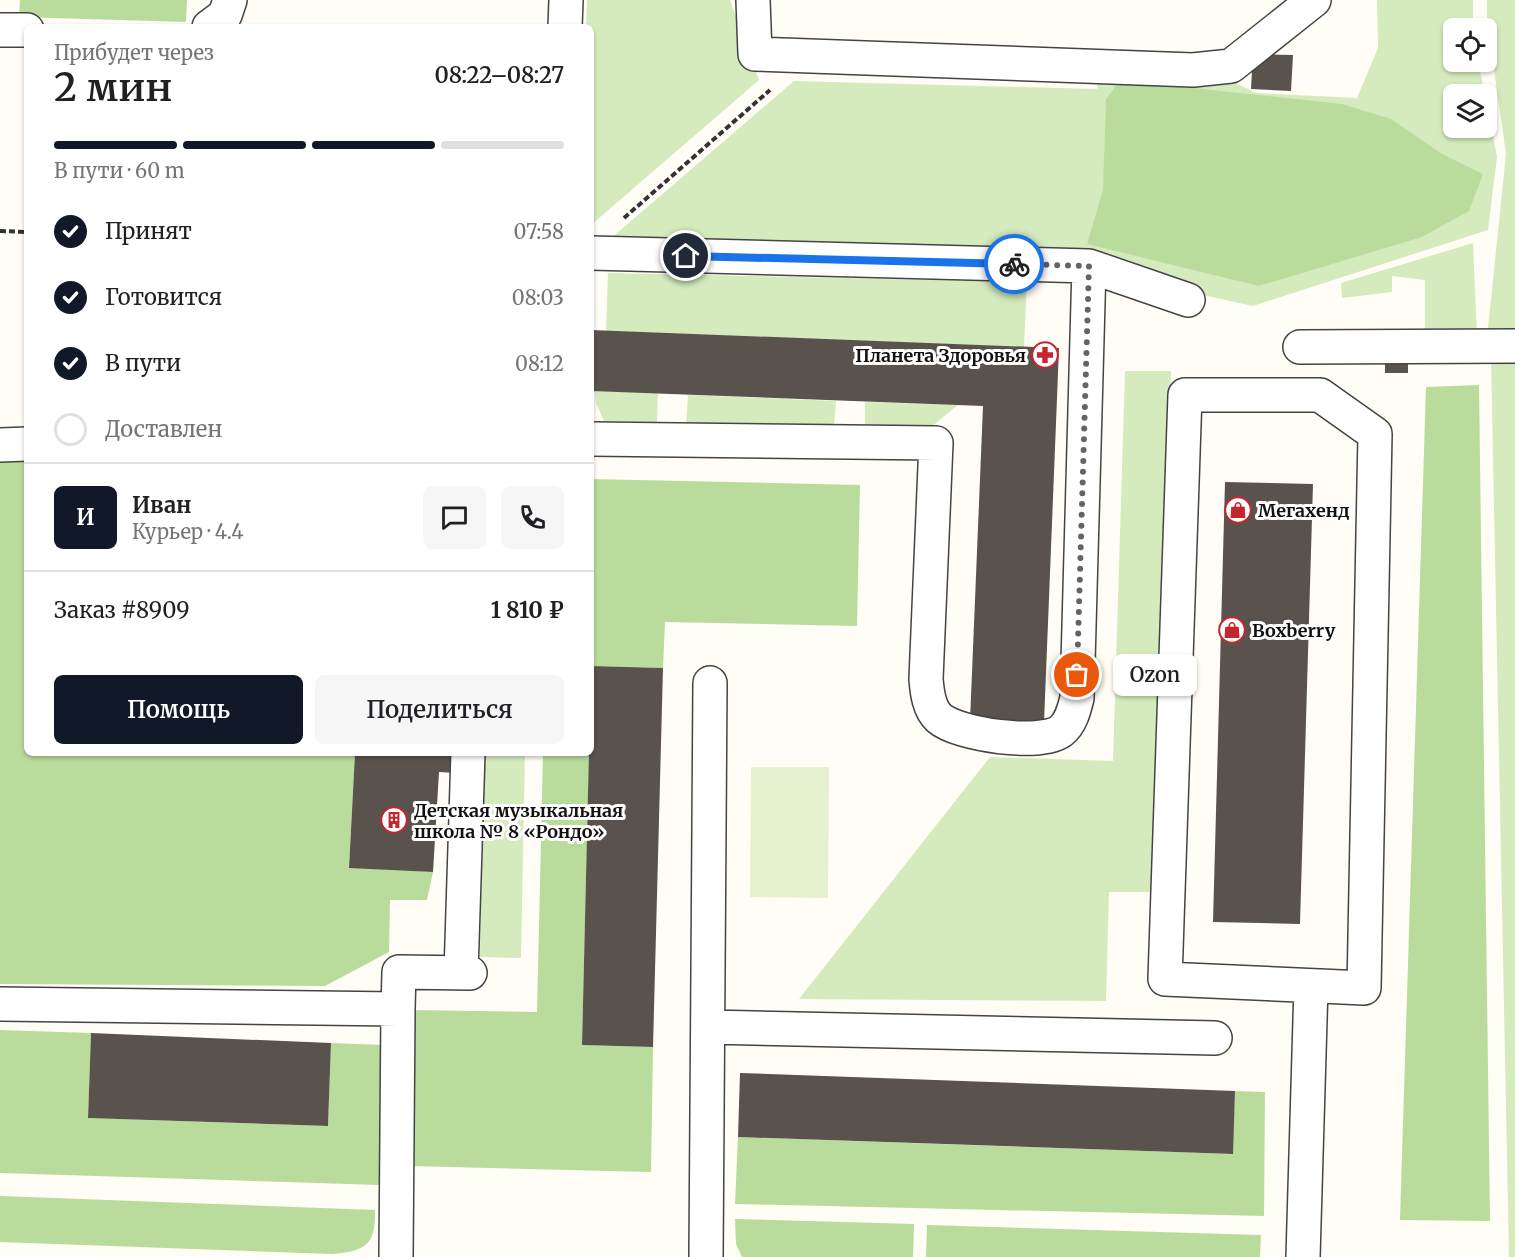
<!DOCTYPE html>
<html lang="ru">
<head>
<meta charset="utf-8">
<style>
  :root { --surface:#fff; --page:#f6f6f6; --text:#202124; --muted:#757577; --line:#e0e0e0; --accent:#111827 }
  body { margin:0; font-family:Merriweather,serif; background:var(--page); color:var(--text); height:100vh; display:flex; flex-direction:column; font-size:22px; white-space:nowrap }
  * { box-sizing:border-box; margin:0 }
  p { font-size:20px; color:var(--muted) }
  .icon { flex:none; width:33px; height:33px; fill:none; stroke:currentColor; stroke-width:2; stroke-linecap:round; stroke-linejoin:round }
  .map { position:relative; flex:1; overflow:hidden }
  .drawer { position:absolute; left:24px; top:24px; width:570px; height:732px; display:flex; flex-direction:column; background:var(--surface); border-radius:9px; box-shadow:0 2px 4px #0004 }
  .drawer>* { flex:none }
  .tools { position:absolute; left:1443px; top:18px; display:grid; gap:12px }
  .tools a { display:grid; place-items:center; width:54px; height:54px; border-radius:9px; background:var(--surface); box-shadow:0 2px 4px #0004; font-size:30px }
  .pin { position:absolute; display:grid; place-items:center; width:51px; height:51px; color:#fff; margin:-26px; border:3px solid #fff; border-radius:50%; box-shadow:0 2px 6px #0007 }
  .courier { position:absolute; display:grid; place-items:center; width:60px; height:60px; margin:-30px; border:4px solid #1a73e8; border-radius:50%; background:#fff; color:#222; box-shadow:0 2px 8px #0007 }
  .bubble { position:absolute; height:42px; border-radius:9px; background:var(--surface); box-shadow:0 2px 4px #0004; font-size:20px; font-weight:600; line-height:42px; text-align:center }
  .head em { font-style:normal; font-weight:600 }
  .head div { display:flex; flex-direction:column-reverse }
  .head { display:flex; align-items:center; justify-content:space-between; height:102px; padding:0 30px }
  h1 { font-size:39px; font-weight:600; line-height:45px }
  .bar { display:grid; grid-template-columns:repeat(4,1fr); gap:9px 6px; align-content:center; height:72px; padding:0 30px }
  .bar i { height:8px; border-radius:4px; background:var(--line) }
  .bar .active { background:var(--accent) }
  .bar p { grid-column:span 4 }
  .line { display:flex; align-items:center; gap:15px; padding:0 30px; border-top:2px solid var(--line) }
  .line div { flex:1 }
  .round { display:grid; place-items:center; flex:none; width:63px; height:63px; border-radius:9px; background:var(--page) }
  ol { padding:0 30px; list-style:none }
  li { display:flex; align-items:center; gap:18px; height:66px }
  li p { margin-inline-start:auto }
  li .icon { padding:6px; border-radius:50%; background:var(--accent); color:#fff; stroke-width:4 }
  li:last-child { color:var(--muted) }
  li i { width:33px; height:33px; border:3px solid var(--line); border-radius:50% }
  .cta { display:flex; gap:12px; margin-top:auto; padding:12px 30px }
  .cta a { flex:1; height:69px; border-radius:9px; background:var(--accent); color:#fff; font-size:24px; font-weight:600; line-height:69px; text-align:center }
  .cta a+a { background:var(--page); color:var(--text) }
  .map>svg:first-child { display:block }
  .green { fill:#d5ebbd }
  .forest { fill:#b9dc9c }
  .pitch { fill:#e6f2cf }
  .building { fill:#5a524d }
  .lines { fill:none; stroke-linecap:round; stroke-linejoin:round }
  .minor-casing { stroke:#444; stroke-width:36 }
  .path { stroke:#333; stroke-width:4; stroke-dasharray:6 3; stroke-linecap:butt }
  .minor { stroke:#fff; stroke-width:33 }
  .done { stroke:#646461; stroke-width:6; stroke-dasharray:0 10.8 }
  .route { stroke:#1a73e8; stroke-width:8 }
  .labels { text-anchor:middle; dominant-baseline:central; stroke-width:6; stroke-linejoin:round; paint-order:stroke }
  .poi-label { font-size:18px; font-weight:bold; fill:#111; stroke:#fff; text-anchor:start }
</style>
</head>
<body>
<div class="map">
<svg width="1515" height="1257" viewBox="0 0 1515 1257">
  <rect width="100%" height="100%" fill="#fffdf5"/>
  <path class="green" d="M587,0h143l29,80 -168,145v-198h-5z
    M1377,0h96v28h-19v34h24l7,32h-31v34h32l1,-24 10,53 -9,73 -235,76 -87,-19 -564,-41 192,-165 303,8 2,-14h121l36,18 101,5 21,-50z
    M1487,0h28v338h-28l19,-184 -19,-133z
    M1473,243l4,94 -52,3v-60l-33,-4v16l-50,6 -1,-15z
    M608,273l419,9 -3,65 -418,-16z
    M1491,358l24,1v898h-6z
    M1125,371h46l-16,521h-46l-3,109 -307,-2 191,-242 123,4z
    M595,391l63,2 -1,29 -53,-1 -8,-18z
    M688,395l148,6 -2,24 -148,1z
    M865,402l93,3 -27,22 -66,-1z
    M483,753h42l-4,205 -41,-1z"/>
  <path class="forest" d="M20,0h167l-1,22 -167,-5z
    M1120,80l222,24 49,15 51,35 41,20 -14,37 -47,26 -163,49 -172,-42 16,-54 3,-91z
    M1479,385l11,836 -90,-1 26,-833z
    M27,457v296h328l-6,114 84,5 -6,28h-37l-1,52 -64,34 -325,-2v-523z
    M591,479l269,6 -3,141 -192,-4 -2,46 -72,-2z
    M543,753h46l-7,292 71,2 -2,125 -241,-6 3,-156 124,2z
    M0,1030l91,3 -3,85 240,8 3,-83 52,2 -4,140 -379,-12z
    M1235,1091l30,1 -1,124 -529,-12 3,-67 494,17z
    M0,1196l375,14c1,35 -9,41 -43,44l-332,-12z
    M735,1219l179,5 -1,33h-171l-6,-13z
    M927,1225l334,10 -1,22h-334z"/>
  <path class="pitch" d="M751,767h78l-1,131 -78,-1z"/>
  <path class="building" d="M1253,54l40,1 -2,36 -40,-2z
    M591,330l468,18 -15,375 -74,-2 13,-315 -392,-15z
    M1385,361h23v12h-23z
    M1225,482l88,2 -13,440 -87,-2z
    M591,666l72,2 -10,379 -71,-2z
    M355,753h103l-2,20 -17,-1 -6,100 -84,-4z
    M91,1033l240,10 -3,83 -240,-8z
    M740,1073l495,18 -2,63 -495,-17z"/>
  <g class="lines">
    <g class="minor-casing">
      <path id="minor" d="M753,0l2,54 438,16 38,-4 83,-66
        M209,27l16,-12 5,-15
        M565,27l1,-27
        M0,30h27
        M591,253l498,13 99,34
        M1300,347l215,-1
        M1185,395h135l55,39 -11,554 -199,-9z
        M591,439l345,4 -10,236c1,13 3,30 13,39 19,17 101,28 122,13 10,-8 13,-21 16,-33l12,-432
        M0,445l27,-1
        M461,973l7,-220
        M0,1004l398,5 1,-37 71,1
        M710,1027l505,11
        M396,1257l2,-248
        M706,1257l4,-574
        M1303,1257l8,-271"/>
    </g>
    <path class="path" d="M624,218l146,-128
      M0,231l27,1"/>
    <use href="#minor" class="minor"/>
  </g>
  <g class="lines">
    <path class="done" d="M1014,264l75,2 -12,409"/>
    <path class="route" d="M686,256l328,8"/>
  </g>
  <defs>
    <g id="pharmacy-ring" transform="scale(1.35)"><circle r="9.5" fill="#fff" stroke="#c4262e" stroke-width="1.5"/><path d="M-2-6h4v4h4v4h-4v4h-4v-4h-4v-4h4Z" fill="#c4262e"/></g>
    <g id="shop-ring" transform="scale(1.35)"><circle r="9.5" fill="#fff" stroke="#c4262e" stroke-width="1.5"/><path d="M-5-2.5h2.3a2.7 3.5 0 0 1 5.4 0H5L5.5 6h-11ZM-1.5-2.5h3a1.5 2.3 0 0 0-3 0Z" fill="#c4262e"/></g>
    <g id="building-ring" transform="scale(1.35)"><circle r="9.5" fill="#fff" stroke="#c4262e" stroke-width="1.5"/><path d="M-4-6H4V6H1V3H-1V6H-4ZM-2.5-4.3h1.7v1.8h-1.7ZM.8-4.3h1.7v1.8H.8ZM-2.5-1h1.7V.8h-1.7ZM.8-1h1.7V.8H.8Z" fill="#c4262e"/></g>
  </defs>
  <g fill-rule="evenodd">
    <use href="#pharmacy-ring" x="1045" y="355"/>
    <use href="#shop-ring" x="1238" y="510"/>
    <use href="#shop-ring" x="1232" y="630"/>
    <use href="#building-ring" x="394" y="820"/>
  </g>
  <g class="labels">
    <g class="poi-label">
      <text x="1026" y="355" text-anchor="end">Планета Здоровья</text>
      <text x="1258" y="510">Мегахенд</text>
      <text x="1252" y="630">Boxberry</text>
      <text x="414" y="810">Детская музыкальная<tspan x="414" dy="21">школа № 8 «Рондо»</tspan></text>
    </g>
  </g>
</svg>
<div class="tools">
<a><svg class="icon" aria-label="locate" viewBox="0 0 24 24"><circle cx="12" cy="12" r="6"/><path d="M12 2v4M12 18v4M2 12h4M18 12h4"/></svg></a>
<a><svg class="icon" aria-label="layers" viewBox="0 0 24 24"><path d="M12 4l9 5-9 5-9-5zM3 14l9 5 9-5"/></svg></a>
</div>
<div class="pin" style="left:1077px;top:675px;background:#ea580c"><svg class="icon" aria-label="bag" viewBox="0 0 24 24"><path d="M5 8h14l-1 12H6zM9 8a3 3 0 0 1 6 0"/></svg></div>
<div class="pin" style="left:686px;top:256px;background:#1f2937"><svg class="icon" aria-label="home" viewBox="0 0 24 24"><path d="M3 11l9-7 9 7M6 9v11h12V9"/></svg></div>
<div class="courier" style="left:1014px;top:264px"><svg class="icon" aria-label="bike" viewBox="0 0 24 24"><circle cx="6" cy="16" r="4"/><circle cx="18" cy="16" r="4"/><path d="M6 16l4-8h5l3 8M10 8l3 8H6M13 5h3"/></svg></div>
<div class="bubble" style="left:1113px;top:654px;width:84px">Ozon</div>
<section class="drawer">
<div class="head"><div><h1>2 мин</h1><p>Прибудет через</p></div><em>08:22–08:27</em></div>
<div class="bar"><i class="active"></i><i class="active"></i><i class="active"></i><i></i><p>В пути · 60 m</p></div>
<ol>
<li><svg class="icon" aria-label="check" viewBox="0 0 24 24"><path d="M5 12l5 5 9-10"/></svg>Принят<p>07:58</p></li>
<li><svg class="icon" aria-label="check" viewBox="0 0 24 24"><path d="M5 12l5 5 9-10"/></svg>Готовится<p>08:03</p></li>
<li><svg class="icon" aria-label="check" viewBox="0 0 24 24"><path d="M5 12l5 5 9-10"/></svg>В пути<p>08:12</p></li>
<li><i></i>Доставлен</li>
</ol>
<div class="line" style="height:108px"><b class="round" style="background:var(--accent);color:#fff">И</b><div><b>Иван</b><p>Курьер · 4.4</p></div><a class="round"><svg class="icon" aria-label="chat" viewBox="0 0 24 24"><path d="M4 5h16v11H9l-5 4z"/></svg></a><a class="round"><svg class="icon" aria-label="phone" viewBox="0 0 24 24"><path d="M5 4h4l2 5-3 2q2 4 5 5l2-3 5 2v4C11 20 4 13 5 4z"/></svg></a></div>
<div class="line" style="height:78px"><div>Заказ #8909</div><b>1 810 ₽</b></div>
<div class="cta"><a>Помощь</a><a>Поделиться</a></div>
</section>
</div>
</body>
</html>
